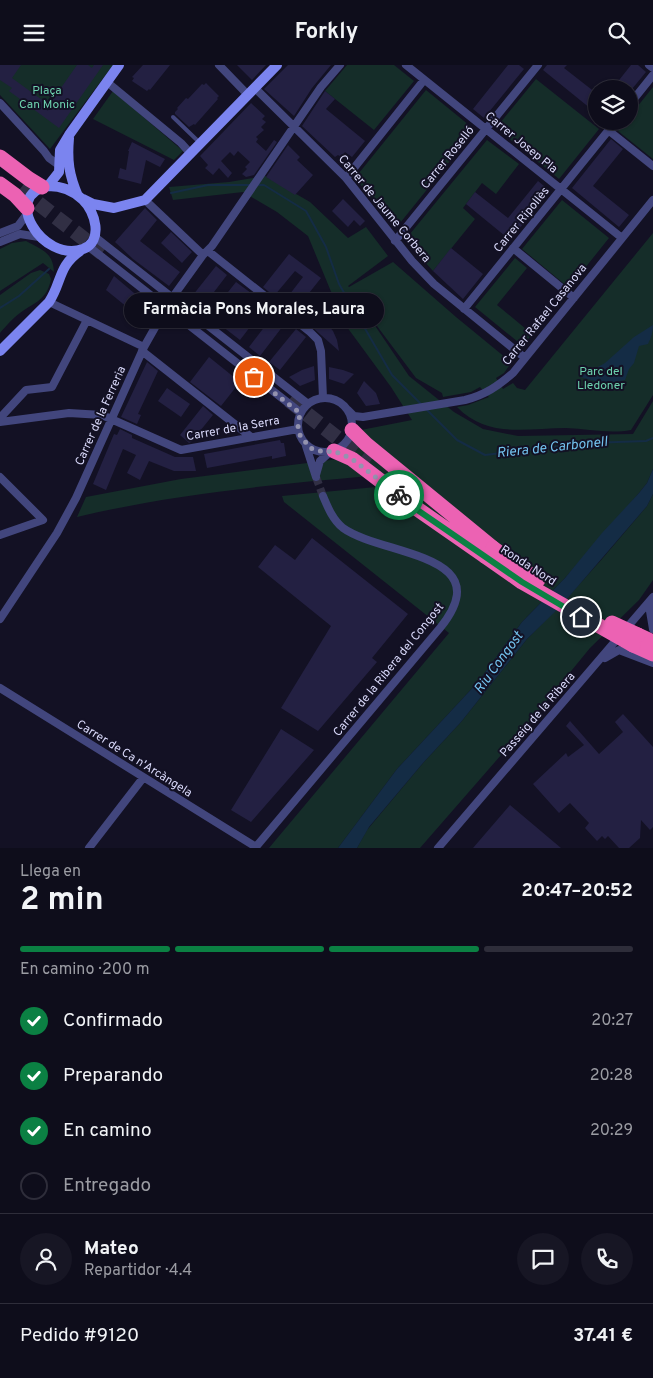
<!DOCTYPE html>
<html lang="es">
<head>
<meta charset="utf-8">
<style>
  :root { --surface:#0e0d1b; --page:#171624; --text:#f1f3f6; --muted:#9b9ca3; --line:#2e2d3a; --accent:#0b8043 }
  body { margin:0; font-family:Overpass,sans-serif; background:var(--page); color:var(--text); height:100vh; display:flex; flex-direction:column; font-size:19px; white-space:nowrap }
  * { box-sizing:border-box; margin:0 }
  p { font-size:16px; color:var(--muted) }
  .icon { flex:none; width:28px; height:28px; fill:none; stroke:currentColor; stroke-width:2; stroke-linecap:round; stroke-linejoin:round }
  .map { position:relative; height:783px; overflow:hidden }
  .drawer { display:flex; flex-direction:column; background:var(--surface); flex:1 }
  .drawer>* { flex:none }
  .fabs { position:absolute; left:588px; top:15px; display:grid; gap:10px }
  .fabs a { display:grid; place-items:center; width:50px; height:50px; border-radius:50%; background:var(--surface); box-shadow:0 1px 4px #0004,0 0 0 1px var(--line); font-size:25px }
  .pin { position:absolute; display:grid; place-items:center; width:42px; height:42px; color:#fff; margin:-21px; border:2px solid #fff; border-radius:50%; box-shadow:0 1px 5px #0007 }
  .courier { position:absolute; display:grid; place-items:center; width:50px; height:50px; margin:-25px; border:4px solid #0b8043; border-radius:50%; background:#fff; color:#222; box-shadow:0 1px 6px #0007 }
  .bubble { position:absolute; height:35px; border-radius:18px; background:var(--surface); box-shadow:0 1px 4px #0004,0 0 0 1px var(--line); font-size:16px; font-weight:700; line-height:35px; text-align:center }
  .summary em { font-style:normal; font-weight:700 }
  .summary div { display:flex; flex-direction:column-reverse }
  .summary { display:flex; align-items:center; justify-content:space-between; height:85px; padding:0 20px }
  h1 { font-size:32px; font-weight:700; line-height:38px }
  .bar { display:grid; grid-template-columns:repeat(4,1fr); gap:8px 5px; align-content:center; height:60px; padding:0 20px }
  .bar i { height:6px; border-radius:4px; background:var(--line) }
  .bar .on { background:var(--accent) }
  .bar p { grid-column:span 4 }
  .line { display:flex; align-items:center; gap:12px; padding:0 20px; border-top:1px solid var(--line) }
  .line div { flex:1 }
  .round { display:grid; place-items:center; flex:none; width:52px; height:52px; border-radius:26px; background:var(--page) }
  ol { padding:0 20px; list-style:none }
  li { display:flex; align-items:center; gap:15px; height:55px }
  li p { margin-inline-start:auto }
  li .icon { padding:5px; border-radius:50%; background:var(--accent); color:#fff; stroke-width:4 }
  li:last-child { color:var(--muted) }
  li i { width:28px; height:28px; border:2px solid var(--line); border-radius:50% }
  header { display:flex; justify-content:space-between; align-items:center; height:65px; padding:0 20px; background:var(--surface); font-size:22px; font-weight:700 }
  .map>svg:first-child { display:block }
  .green { fill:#152d29 }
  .water { fill:#142c45 }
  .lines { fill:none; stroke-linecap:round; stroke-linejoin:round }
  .stream { stroke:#142c45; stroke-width:2 }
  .building { fill:#232042 }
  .street-tunnel { stroke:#312f44; stroke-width:8; stroke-dasharray:8 4; stroke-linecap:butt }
  .highway-tunnel { stroke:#312f44; stroke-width:15; stroke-dasharray:15 8; stroke-linecap:butt }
  .lane { stroke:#42467d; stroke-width:4 }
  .street { stroke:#42467d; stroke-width:8 }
  .secondary { stroke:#7b84ef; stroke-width:10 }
  .highway { stroke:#ec62b3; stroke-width:15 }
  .highway-bridge { stroke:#ec62b3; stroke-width:15 }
  .done { stroke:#9493af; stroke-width:5; stroke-dasharray:0 9 }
  .route { stroke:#0b8043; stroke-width:6 }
  .labels { text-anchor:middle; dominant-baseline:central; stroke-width:4; stroke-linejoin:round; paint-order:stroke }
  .park-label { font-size:12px; fill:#6dd2ae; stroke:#131124 }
  .street-label { font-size:12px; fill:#d9d9fa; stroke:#131124 }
  .water-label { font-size:14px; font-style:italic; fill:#73c2ee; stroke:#131124 }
</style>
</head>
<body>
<header><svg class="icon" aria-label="menu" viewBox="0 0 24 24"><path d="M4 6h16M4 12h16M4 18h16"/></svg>Forkly<svg class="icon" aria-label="search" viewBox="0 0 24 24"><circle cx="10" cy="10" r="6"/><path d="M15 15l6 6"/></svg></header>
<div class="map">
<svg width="653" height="783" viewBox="0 0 653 783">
  <rect width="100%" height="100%" fill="#131124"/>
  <path class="green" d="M0,0h113l-63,84 -50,-54z
    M347,0h47l20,16 -40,49 -49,-39z
    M536,14l63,50 -40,50 -63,-51z
    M653,22v72l-35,-28 7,-10h4v-4z
    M426,25l49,40 -79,98 -41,-50z
    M113,26l70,60 -9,9 -81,-41z
    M487,75l32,24 -23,30 -14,-11 -19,25 12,11 -42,52 -28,-31z
    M265,111l45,26 38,36 18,-11 22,29 -40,30 1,1 44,-25 63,55 50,41 3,8 -5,7 -8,5 7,11 10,-6 4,5 8,2 128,-157v162l-22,35c-21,4 -43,-1 -65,-2 -39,0 -78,11 -109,-21l11,-2 21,-8 -9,-10 -9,5 -28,5 -1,-4 -26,-15 -57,-76 50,74 45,36 29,17 35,7 115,-2 20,-33v68l-6,14 -8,10 -74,85 -43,44 -44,60 -81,87 -59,79h-69l180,-215 -165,-131 -2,-6 94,-9 -7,-11c-99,9 -196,18 -292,41l9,-20 95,-18 158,-20 22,-29 51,-10 -21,-33 -47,-64 -36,-87 -31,-24 -34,-20 -70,8 -4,-13 60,-5z
    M562,135l47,38 -40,50 -47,-39z
    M26,176c16,9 27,11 28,31l-11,-9 -43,28v-42l12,-6z
    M515,193l12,10 -30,37 35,29 -9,12 -48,-39z
    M40,205l9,4 2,5c-4,21 -16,23 -31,34 -7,5 -14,13 -20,20v-38l31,-22z
    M653,429v86l-14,20 -49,48 -68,83 -102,117h-63l10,-18 56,-67 38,-41 66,-83 33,-33 42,-47 45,-53z"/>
  <path class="water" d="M653,260c0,7 -2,13 -5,19l-9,2 -5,17 -5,6 -4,11 -19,4 -26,-7 25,-14 29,-26z
    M653,404v25l-6,12 -87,101 -33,32 -66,83 -38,41 -54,64 -12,21h-19l59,-79 81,-87 44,-60 43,-44 37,-45 37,-40 8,-10z"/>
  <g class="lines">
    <path class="stream" d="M257,120h7l42,26 20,36 13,37 53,91 29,29
      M171,128l37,-8h42
      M0,243l19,-12 30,-27
      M426,344l31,31 28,15 104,-12 57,-2 7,-3"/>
  </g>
  <path class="building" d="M0,0h21l-9,13 37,27 28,-40h11l4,3 2,-3h9l-44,63 -34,-25 -1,1 -5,-3 1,-2 -11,-8 3,-3 -12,-8z
    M143,0h27l-20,25 -1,-1 -2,2 -15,-10 2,-3 -2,-1z
    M237,0h29l-14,15z
    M288,0h43l-19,23 -18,28 -30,-27z
    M508,0h11l5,4 -40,49 -11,-9z
    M547,0h20l-3,3 32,25v20l-53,-43z
    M631,0h7l8,7 -14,17h-20z
    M206,18l13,13 -2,2 1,1 -23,26 -1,-1 -5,3 -14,-13v-2l3,-3 -1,-1 9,-10 2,1 14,-15 2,1z
    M325,26l10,8 -9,10 39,32 -13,16 -7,-5 -4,5 -3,-2 -3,2 -33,-31z
    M251,38l14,13 -3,3 4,3 -5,5 3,3 -8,7 2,2 -2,3 10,9 8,-11 3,2 -23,33 -8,2 -4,-3 5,-5 -2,-2 5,-5 -12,-11 -4,5 -4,-4 -9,9 11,12 -4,5 -9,-10 -6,7 -8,-7 3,-3 -8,-9z
    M611,74l12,10 -30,37 36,29 -10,12 -47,-39z
    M132,77l33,17 -5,8 -14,-7 -5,24 -23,-6 2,-10 6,2 3,-19h-1z
    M288,80l12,12 -3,3 16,15 -18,20 -29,-18z
    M538,116l12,10 -40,49 -44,-36 9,-12 33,26z
    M343,134l22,22 -5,5 -6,-6 -6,7 -16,-16z
    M145,143l12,12 -17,21 40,31 -11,14 -36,-27 -18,-17z
    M171,167l21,20 -10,11 -21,-20z
    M451,183l32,26 -20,25 -30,-28z
    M289,189l32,24 -27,34 -11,-9 20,-26 -8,-6 -21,25 -11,-9z
    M216,201l11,9 -26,34 -12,-9z
    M114,211l33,28 -9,12 -32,-26z
    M236,217l31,23 -27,35 -31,-24z
    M311,244l13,11 9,11 4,9 2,11 -36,-32z
    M275,248l11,9 -26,34 -11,-9z
    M296,264l10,8 -26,33 -11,-8z
    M209,292l31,25 -19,24 -31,-24z
    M147,297l11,9 -20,43 3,1 -4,9 -16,-7z
    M314,301l1,14 -15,6 -11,-9 13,-7z
    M329,302l14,3 11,4 -10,10 -15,-5z
    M364,316l12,12 4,11 -14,2 -9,-13z
    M167,323l23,16 -9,13 -23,-16z
    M203,341l10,9 -22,27 -2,1 -9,-8z
    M120,364l12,6v3l43,19h18l3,14h-22l-25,-10 -9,19 -13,-7 9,-18 -13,-6 -17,41 -13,-6 21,-50 3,1z
    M280,375l1,3h3l2,13 -14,3v-3l-65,12 -3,-14z
    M312,473l96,76 -36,44 5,4 -59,69 -37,-23 50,-82 -73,-59 17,-22 20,15z
    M623,649l30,33v80l-3,3 -9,-10 -1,18 -11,10h-10l-11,-12 -3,3 -3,-3 -5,5 -12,-13 4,-5 -19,-20 -11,10 -26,-29 33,-31 2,4 16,-12 -18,-19 4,-5 29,33 24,-22 -8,-10z
    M281,664l33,21 -63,72 -20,-12z
    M510,740l51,43h-88z"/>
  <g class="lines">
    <path class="street-tunnel" d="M316,412l7,19"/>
    <path class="highway-tunnel" d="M20,124l82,64
      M289,335l80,63"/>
    <path class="lane" d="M173,52l26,25"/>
    <path class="street" d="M219,0l29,30
      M406,0l216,173
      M649,0l4,3
      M107,17l74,61 10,11
      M255,23l91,90 66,83 22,23 91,74
      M0,38l44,48 5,7 11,8
      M629,40l24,-30
      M608,65l45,36
      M346,113l78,-98
      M145,135l58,55
      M0,168l18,-7 9,-12
      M95,172l213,167
      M395,176l143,-176
      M0,177l20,-8 19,3
      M88,181l213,167
      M513,183l61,50
      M208,186l101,80 9,9 3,11 2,47
      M172,233l31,-43 9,-9 109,-159 19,-22
      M49,237l95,45
      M464,244l152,-188
      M142,286l109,86
      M298 360a27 27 0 1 1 54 0a27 27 0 1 1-54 0Z
      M348,345l6,6 9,1 102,-17c20,-5 33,-14 48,-27l140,-173
      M0,353l26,-28 26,-3 35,-67
      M0,357l69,-9 33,2 79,35 117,-21
      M306,381l10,31
      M316,410l4,-14 10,-9
      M0,412l43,43 -43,15
      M653,539l-3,7 3,18
      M0,554l57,-86 19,-35 68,-151 22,-39
      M605,593l14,-8 34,13
      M0,623l256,159
      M89,783l54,-70
      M255,783l185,-220c61,-75 -58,-72 -97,-100 -10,-8 -15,-20 -20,-32
      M438,783l215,-251"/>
    <path class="secondary" d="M69,73c-2,23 0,37 9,58
      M48,121c13,0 25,4 35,14 12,11 21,41 0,49 -41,14 -82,-54 -35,-63z
      M48,121l11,-14 1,-22 9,-15 50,-70
      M83,134l10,5 21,4 31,-8 132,-135
      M0,286l49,-49c13,-20 9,-36 31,-51"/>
    <path class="highway" d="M0,92l29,22 13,8
      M0,119l15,11 12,13
      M352,365l14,14 127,104
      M334,386l18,8 64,49 69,48
      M638,570l15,7
      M633,580l20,9"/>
    <path class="highway-bridge" d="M493,483l45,32
      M485,491l37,26 111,63
      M612,558l26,12"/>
  </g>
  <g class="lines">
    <path class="done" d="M254,312l46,36 -2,14 2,8 10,13 14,4 10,-1 18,8 47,36"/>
    <path class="route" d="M399,430l17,14 106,73 59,35"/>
  </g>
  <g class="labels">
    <g class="park-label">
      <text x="47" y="26">Plaça<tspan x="47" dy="14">Can Monic</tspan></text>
      <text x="601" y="307">Parc del<tspan x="601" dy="14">Lledoner</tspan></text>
    </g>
    <g class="street-label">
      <text transform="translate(521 78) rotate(39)">Carrer Josep Pla</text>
      <text transform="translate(448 93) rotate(-51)">Carrer Roselló</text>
      <text transform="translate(384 144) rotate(50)">Carrer de Jaume Corbera</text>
      <text transform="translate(522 155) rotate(-51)">Carrer Ripollès</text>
      <text transform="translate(545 250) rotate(-51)">Carrer Rafael Casanova</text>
      <text transform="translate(101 351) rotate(-66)">Carrer de la Ferreria</text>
      <text transform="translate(233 364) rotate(-10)">Carrer de la Serra</text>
      <text transform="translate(528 501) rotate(33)">Ronda Nord</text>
      <text transform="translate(389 605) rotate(-51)">Carrer de la Ribera del Congost</text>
      <text transform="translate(538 650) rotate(-49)">Passeig de la Ribera</text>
      <text transform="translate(134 694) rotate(32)">Carrer de Ca n'Arcàngela</text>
    </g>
    <g class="water-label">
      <text transform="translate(552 383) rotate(-6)">Riera de Carbonell</text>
      <text transform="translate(499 598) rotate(-54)">Riu Congost</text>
    </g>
  </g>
</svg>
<div class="fabs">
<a><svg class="icon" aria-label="layers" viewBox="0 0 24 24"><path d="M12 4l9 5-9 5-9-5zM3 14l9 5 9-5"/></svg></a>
</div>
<div class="pin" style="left:254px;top:312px;background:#ea580c"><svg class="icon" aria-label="bag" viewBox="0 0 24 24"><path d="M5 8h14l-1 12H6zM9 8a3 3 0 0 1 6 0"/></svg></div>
<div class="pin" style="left:581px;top:552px;background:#1f2937"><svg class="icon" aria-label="home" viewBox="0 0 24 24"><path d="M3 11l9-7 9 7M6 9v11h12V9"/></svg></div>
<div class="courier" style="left:399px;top:430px"><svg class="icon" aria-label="bike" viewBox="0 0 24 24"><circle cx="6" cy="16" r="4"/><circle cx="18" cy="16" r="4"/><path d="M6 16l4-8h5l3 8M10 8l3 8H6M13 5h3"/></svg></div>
<div class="bubble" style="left:124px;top:228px;width:260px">Farmàcia Pons Morales, Laura</div>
</div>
<section class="drawer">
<div class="summary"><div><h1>2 min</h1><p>Llega en</p></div><em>20:47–20:52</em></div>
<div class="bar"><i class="on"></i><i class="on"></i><i class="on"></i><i></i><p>En camino · 200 m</p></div>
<ol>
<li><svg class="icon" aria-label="check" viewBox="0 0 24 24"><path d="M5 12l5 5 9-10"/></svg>Confirmado<p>20:27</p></li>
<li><svg class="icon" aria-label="check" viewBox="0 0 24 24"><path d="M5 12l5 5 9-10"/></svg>Preparando<p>20:28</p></li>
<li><svg class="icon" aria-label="check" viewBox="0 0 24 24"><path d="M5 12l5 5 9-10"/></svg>En camino<p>20:29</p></li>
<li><i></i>Entregado</li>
</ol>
<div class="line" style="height:90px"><a class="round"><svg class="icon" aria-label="person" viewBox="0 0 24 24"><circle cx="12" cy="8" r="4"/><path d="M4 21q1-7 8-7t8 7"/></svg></a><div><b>Mateo</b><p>Repartidor · 4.4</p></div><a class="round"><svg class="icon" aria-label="chat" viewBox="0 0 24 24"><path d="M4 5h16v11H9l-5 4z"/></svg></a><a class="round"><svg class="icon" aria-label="phone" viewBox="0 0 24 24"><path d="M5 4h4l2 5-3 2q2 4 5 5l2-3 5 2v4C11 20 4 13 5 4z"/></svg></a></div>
<div class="line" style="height:65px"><div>Pedido #9120</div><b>37.41 €</b></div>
</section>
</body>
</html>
